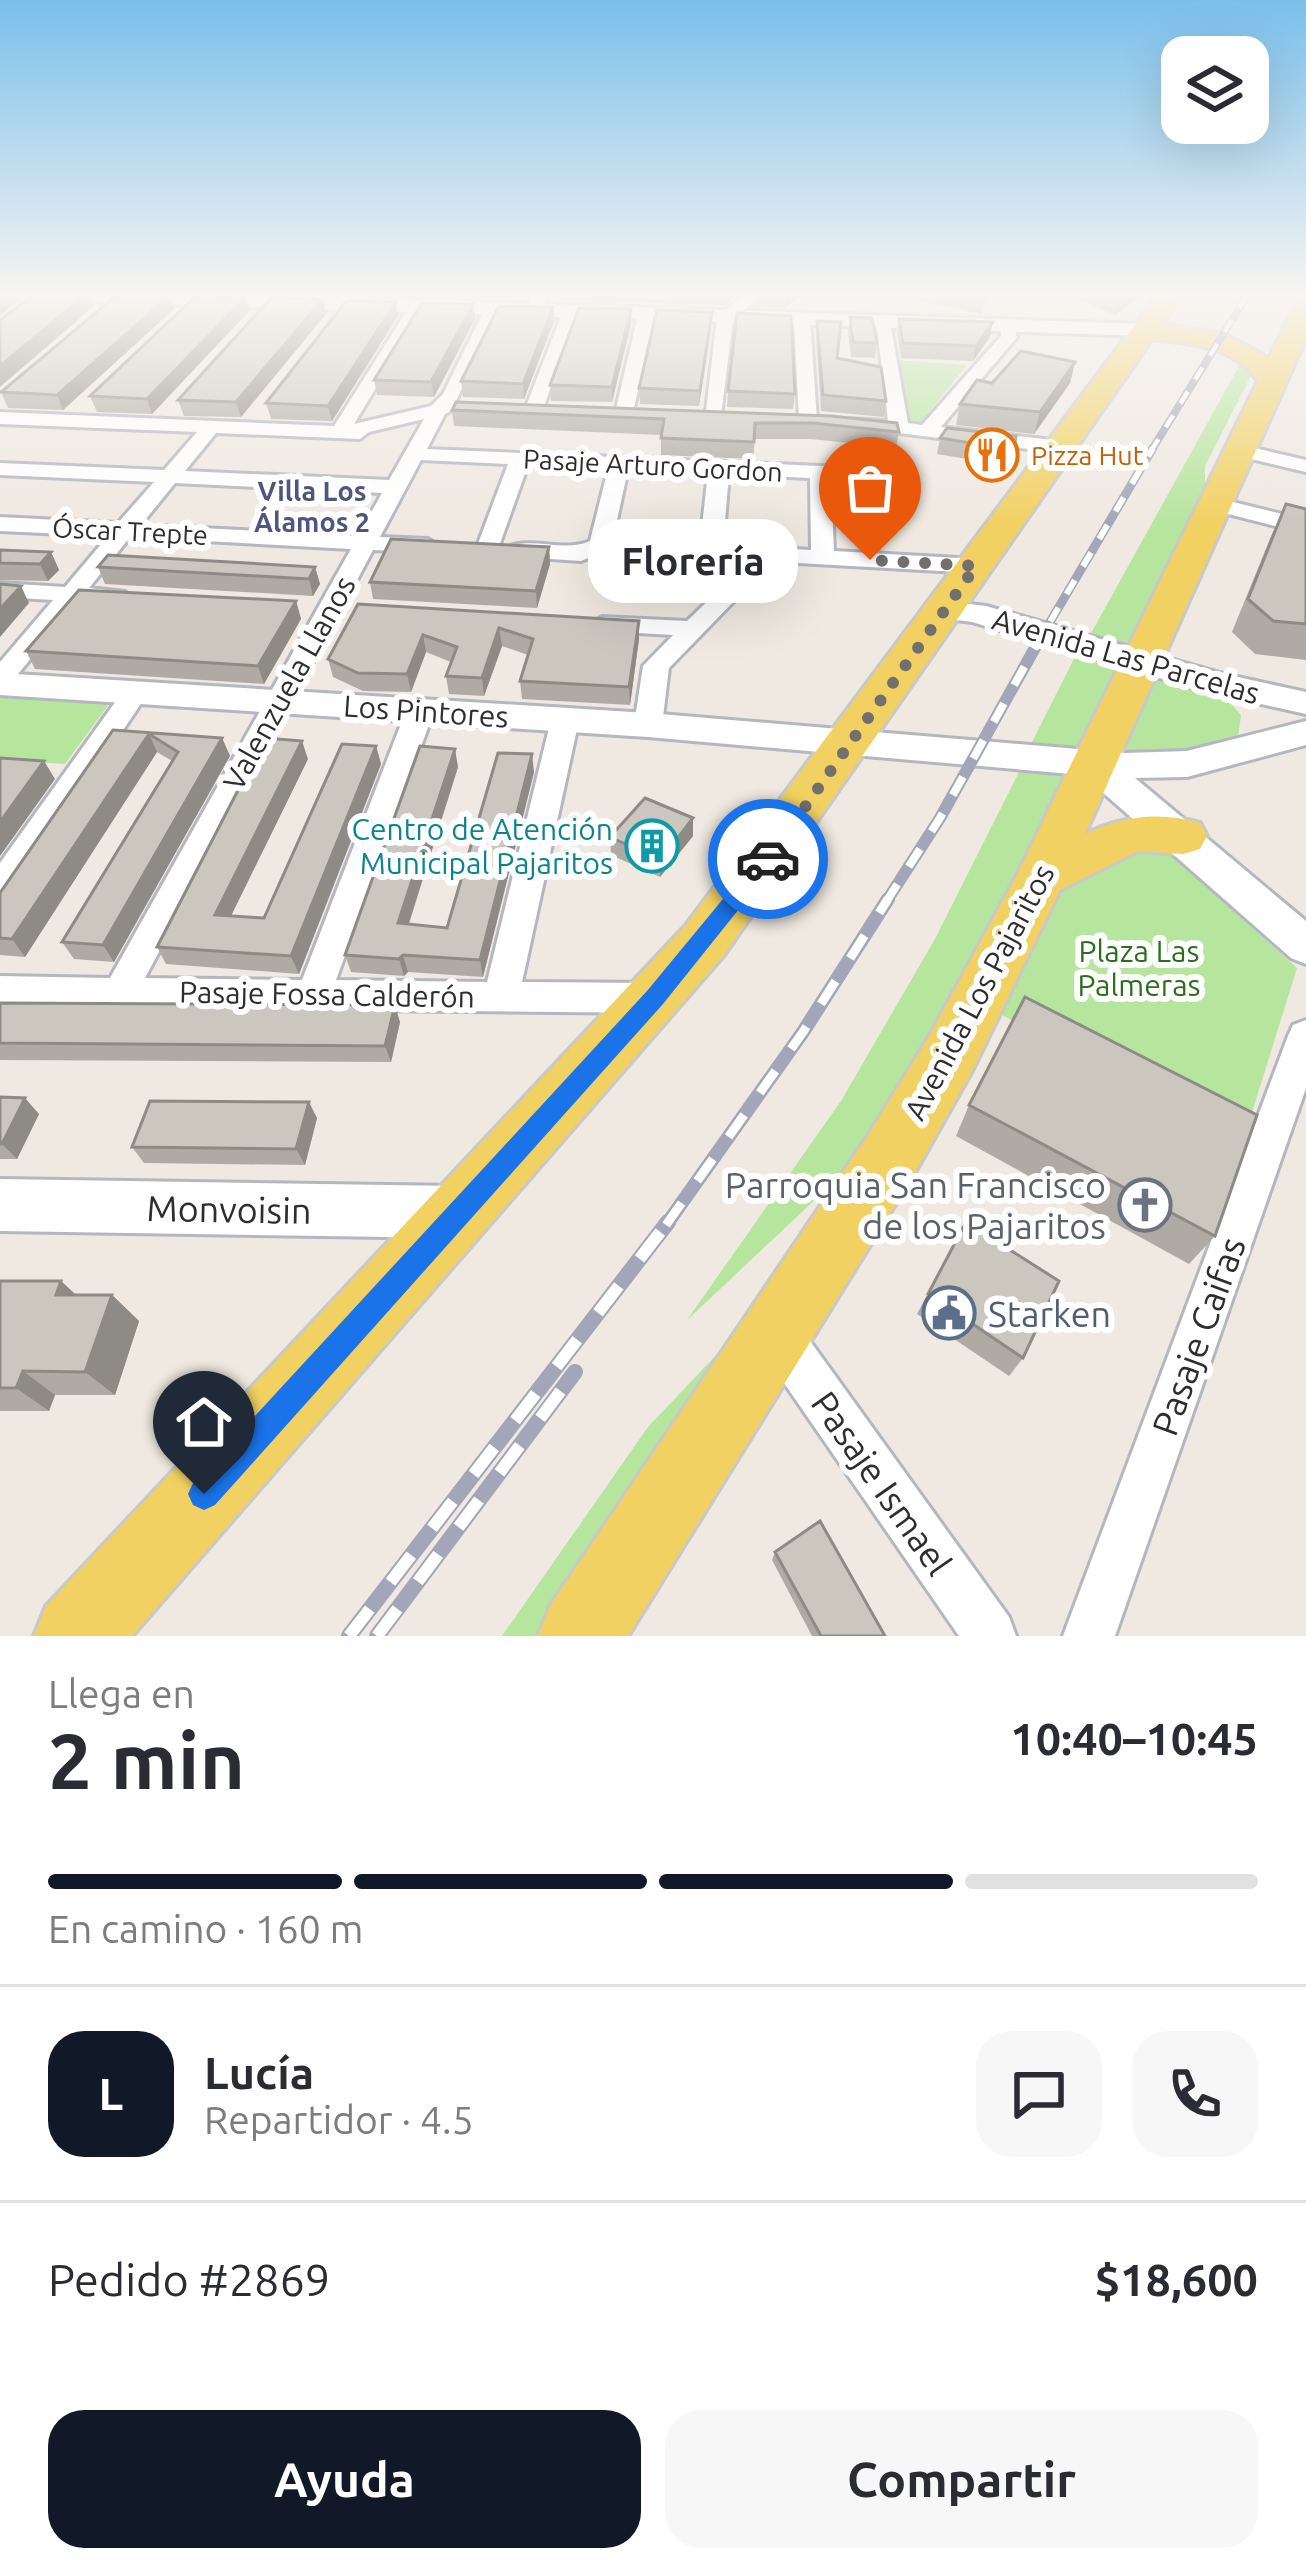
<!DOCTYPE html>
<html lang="es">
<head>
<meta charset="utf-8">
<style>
  :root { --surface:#fff; --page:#f7f7f7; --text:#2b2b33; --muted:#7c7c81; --line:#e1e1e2; --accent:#111827 }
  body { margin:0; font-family:Ubuntu,sans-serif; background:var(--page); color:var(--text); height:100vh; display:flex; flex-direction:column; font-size:45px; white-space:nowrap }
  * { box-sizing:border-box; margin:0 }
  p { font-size:39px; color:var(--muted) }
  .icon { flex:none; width:66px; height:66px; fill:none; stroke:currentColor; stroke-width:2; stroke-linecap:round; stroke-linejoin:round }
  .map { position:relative; height:1636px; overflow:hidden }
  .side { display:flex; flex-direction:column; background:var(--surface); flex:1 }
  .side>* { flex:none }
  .tools { position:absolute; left:1161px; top:36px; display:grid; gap:24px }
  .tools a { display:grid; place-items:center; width:108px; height:108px; border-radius:24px; background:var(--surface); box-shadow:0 12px 48px #0002; font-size:60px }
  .pin { position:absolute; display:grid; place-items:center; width:102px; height:102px; color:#fff; margin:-123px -51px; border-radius:50% 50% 50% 0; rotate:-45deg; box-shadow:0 0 12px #0007 }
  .pin .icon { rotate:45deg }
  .courier { position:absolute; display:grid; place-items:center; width:120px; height:120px; margin:-60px; border:9px solid #1a73e8; border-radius:50%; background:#fff; color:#222; box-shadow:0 3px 15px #0007 }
  .bubble { position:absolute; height:84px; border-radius:36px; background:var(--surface); box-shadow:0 12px 48px #0002; font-size:39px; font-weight:600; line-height:84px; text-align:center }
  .head em { font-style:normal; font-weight:600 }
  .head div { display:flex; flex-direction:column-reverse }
  .head { display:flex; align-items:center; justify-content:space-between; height:204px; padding:0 48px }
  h1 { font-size:78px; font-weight:600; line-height:90px }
  .bar { display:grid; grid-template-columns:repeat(4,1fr); gap:18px 12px; align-content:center; height:144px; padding:0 48px }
  .bar i { height:15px; border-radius:9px; background:var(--line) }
  .bar .current { background:var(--accent) }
  .bar p { grid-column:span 4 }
  .line { display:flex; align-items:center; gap:30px; padding:0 48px; border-top:3px solid var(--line) }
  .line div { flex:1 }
  .round { display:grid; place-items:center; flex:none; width:126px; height:126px; border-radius:36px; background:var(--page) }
  .primary-button { display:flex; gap:24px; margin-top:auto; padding:24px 48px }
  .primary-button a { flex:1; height:138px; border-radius:36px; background:var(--accent); color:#fff; font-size:48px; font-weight:600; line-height:138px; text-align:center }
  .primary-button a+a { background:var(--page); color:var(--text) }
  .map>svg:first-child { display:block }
  .green { fill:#b6e59e }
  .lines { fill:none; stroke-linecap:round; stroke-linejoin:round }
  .minor-casing { stroke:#b4b7c1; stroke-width:6 }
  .tertiary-casing { stroke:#b4b7c1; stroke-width:6 }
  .primary-casing { stroke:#c9c9c9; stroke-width:6 }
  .minor { fill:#fff; fill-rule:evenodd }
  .tertiary { fill:#fff; fill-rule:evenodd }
  .primary { fill:#f2d163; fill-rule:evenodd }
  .rail-far4-casing { stroke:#a3a6b8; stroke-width:8 }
  .rail-far3-casing { stroke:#a3a6b8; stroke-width:9 }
  .rail-far2-casing { stroke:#a3a6b8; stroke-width:12 }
  .rail-far1-casing { stroke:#a3a6b8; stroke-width:14 }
  .rail-casing { stroke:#a3a6b8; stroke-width:16 }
  .rail-far4 { stroke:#fff; stroke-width:4.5; stroke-dasharray:14; stroke-linecap:butt }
  .rail-far3 { stroke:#fff; stroke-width:6; stroke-dasharray:16; stroke-linecap:butt }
  .rail-far2 { stroke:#fff; stroke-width:8; stroke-dasharray:21; stroke-linecap:butt }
  .rail-far1 { stroke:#fff; stroke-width:9; stroke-dasharray:27; stroke-linecap:butt }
  .rail { stroke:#fff; stroke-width:12; stroke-dasharray:34; stroke-linecap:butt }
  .wall { fill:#afaba4 }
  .shaded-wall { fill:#8e8b86 }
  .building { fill:#cbc7bf; stroke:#8e8b86; stroke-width:3 }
  .route { fill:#1a73e8 }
  .done { stroke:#726f6d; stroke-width:12; stroke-dasharray:0 21.6 }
  .labels { text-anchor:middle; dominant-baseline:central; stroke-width:12; stroke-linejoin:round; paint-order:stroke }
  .far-food-label { font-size:27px; fill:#c56008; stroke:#fff; text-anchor:start }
  .far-street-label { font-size:27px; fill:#2e2e2e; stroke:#fff }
  .far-neighbourhood-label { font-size:27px; font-weight:bold; fill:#4d5680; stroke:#fff }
  .street-label { font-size:30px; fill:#2e2e2e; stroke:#fff }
  .culture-label { font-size:30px; fill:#0d838f; stroke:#fff; text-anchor:end }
  .park-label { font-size:30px; fill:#2c6e1b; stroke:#fff }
  .near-worship-label { font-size:36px; fill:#5b616d; stroke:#fff; text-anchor:end }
  .near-street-label { font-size:36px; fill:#2e2e2e; stroke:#fff }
  .near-service-label { font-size:36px; fill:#4e5e75; stroke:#fff; text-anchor:start }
</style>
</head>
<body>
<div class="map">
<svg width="1306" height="1636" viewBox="0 0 1306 1636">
  <rect width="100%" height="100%" fill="#efe9e1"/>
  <path class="green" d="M1244,357l10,13 -49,96v31l-78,151 -38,-11z
    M895,360l72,5 -46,57 -15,2z
    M1078,651l42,12 -37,91 -55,-4z
    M1150,674l73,21 18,20 -3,23 -64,19 -57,1z
    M0,697l109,7 -44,60 -65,-4z
    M1022,766l49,12 -111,218 -94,156 -179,168 154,-219 94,-162z
    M1154,839l143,129 -53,170 -250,-127 77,-134z
    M777,1291l-227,345h-48l146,-209z"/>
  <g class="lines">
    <g class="minor-casing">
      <path id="minor" d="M532,294h16l-7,17 -8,5 -8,-5z
        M746,294h18l-31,25 -12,97 -16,4 12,-103z
        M411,304l14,3 -71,117 77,-18 12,-12 41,-84 8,-5 8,5 -45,93 4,4 -14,7 -18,35 464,20 7,2v8l-67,-1 3,73 142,8 12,7 -12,7 -233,-13 -5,37 -69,71 -7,57 -14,9 -14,-9 9,-59 30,-31 -71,-4 -12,-7 12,-7 85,4 27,-26 7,-36 -118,-7 -22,9 -77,-5 -3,-5c23,-18 62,3 89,-10l18,-72 -80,-4 -30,84 -11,7 -8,-2 -3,-5 32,-85 -87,-4 -41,77 48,2 11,7 -11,7 -55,-3 -228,428 157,2 104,-269 14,-9 14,9 -98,269 151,2 64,-262 14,-9 14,9 -57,262 133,1 12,5 5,10 -5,10 -12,5 -655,-7v-30l110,2 241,-429 -221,-12 -41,51 36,4v10h-48l-68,83 -9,2v-25l53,-62 -53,-3v-14l65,4 43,-51 -108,-5v-14l118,6 36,-41 -154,-7v-12l164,7 33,-38 -197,-8v-12l334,14zM424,419l-35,61 -204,-9 31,-38 144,6 9,-7zM628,469l80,4 -8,71 -87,-5zM729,474l81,4 1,72 -88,-5zM175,483l207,10 -24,43 -217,-11z
        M564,309l14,3 -35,97 -16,4 -2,-4z
        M646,310l8,5 -21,98 -9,6 -9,-6 23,-98z
        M802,314l8,5 7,101 -9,6 -9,-6 -5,-101z
        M876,319l14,3 18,101 14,2 79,-89v-13h12l4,14 -76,90 119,14 10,6 -10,6 -210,-26v-8l38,2z
        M1237,444l69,16v12l-76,-18v-8z
        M1213,497l93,23v14l-101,-26 -3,-5z
        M135,685l13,8 -137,204 -11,3v-37l126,-176z
        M1306,1020v68l-191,548h-52l225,-600 5,-11z
        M776,1310l16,6 217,301 7,19h-57l-199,-288 -6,-16 6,-16z"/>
    </g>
    <g class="tertiary-casing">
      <path id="tertiary" d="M36,294h211l896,30 11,6 -11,6 -1097,-36z
        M945,601l41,5 233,67 87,19v22l-103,-23 -231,-69 -38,-5 -5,-7 5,-7z
        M0,673l648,40 477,40 62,-2 119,-30v24l-119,32 -52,1 171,143v43l-15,-6 -208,-183 -435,-38 -648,-42z
        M0,1179l457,7 19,8 8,18 -8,18 -19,8 -457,-7z"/>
    </g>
    <g class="primary-casing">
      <path id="primary" d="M1158,294h25l-20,30 61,10 45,24 24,-49 13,-8v37l-221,496c39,-18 73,-23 115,-11l7,13 -7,13 -17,5 -45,-3 -78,39 -88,181 -59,105 -285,460h-90l12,-30 319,-472 61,-99 86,-158 242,-496c-24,-35 -66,-38 -106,-42l-428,616 -592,681h-98l12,-30 640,-681z"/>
    </g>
    <use href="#minor" class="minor"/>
    <use href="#tertiary" class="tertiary"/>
    <use href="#primary" class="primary"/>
    <g class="rail-far4-casing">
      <path id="rail-far4" d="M1151,451l97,-157"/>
    </g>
    <g class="rail-far3-casing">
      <path id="rail-far3" d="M1034,649l119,-201"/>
    </g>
    <g class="rail-far2-casing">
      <path id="rail-far2" d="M886,902l54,-84 96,-172"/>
    </g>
    <g class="rail-far1-casing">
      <path id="rail-far1" d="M666,1225l137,-193 85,-133"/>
    </g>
    <g class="rail-casing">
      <path id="rail" d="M349,1636l319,-414
        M377,1636l198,-264"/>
    </g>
    <use href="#rail-far4" class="rail-far4"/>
    <use href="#rail-far3" class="rail-far3"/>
    <use href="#rail-far2" class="rail-far2"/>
    <use href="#rail-far1" class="rail-far1"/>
    <use href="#rail" class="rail"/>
  </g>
  <path class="wall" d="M341,294h169l-2,4z
    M557,294h181l-14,11 -166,-5z
    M756,294h49l-20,14 -29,-1z
    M890,294h110l-15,7 -3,13z
    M1064,294h73l-2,6 -20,15z
    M323,299l3,15 -85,103 -57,-1 -6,-16z
    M396,302l2,14 -66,105 -61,-2 -5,-16z
    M553,307l1,14 -30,78 -61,-2 -2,-16z
    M174,309l-111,101 -55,-2 -7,-16z
    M249,311l-97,103 -55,-2 -7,-16z
    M850,317l27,26 -2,15 -24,-1 -3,-25z
    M475,319l-41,78 -57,-2 -3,-15z
    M899,319l91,18 -17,24 -72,-3 -4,-25z
    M817,321l20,37 49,43 -2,16 -63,-6 -5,-75z
    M631,324l-19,78 -61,-1 -1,-16z
    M711,326l-12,80 -59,-2 -1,-16z
    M1075,362l-5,21 -36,51 -78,-9 4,-21 32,-21z
    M728,391l67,3 -2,15 -66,-2z
    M452,410l379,6 68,16 -3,16 -85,-9h-56l-2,20 -92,-4v-20l-207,-9z
    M940,438l74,12 -4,16 -73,-12z
    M1286,504l20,5v151l-51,-6 -23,-22 39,-96z
    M549,547l1,17 -13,44 -164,-9 -3,-17z
    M0,550l51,2 8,18 -11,11 -48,-1z
    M98,567h217l5,17 -7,12 -208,-12z
    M296,601l5,18 -37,65 -229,-15 -9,-18z
    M358,604l281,17v18l-9,66 -108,-6 -2,-18 8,-26 -26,-9 -18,50 -35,-2 -3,-18 5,-14 -25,-10 -15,40 -48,-1 -30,-14 -5,-18z
    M113,730l109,8 8,18 -116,206 -40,-3 -12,-17 110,-181 -15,-9 -132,205 -25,-2v-62z
    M376,746l5,18 -82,210 -133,-10 -9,-17 151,-188 -77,157 33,2z
    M458,767l-49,157 38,4 87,-156 -51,205 -75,-5 -4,4 -53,-4 -6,-17z
    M693,836l-33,41 -49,-22 -1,-18z
    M0,1003l400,19 -9,40 -391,-2z
    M0,1097l39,17 -22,45h-17z
    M969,1105l246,131 -26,28 -233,-128z
    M317,1118l-12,47 -161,-2 -12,-16z
    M966,1222l57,136 -14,18 -92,-62z
    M0,1281h61l15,14h36l27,26 -24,74h-60l-6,16h-49z
    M775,1552l110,84h-73l-40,-76z"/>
  <path class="shaded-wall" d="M3,294h24l-27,22v-19z
    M87,294h3l4,12 -94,81v-21z
    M725,294h13l-14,11z
    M786,294h19l-20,14z
    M1128,294h9l-2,6 -20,15 4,-14z
    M170,295l4,14 -111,101 -6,-15z
    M246,297l3,14 -97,103 -5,-15z
    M323,299l3,15 -85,103 -5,-15z
    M396,302l2,14 -66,105 -4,-15z
    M473,304l2,15 -41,78 -3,-15z
    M553,307l1,14 -30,78 -1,-15z
    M631,309v15l-19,78v-15z
    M712,312l-1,14 -12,80 1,-15z
    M993,322l-3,15 -17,24 3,-15z
    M1075,362l-5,21 -36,51 6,-22z
    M549,547l1,17 -13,44 -1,-17z
    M51,552l8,18 -11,11 -8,-17z
    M315,567l5,17 -7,12 -4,-17z
    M21,586l8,17 -29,34v-28z
    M296,601l5,18 -37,65 -6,-18z
    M639,621v18l-9,66 -1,-18z
    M499,628l3,18 -18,50 -2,-18z
    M423,635l3,17 -15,40 -4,-18z
    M149,734l8,18 -132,205 -13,-18z
    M222,738l8,18 -116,206 -11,-17z
    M302,741l6,18 -85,173 -8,-17z
    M376,746l5,18 -82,210 -8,-18z
    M455,749l3,18 -55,174 -5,-18z
    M532,754l2,18 -51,205 -3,-17z
    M44,761l11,18 -55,77v-34z
    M693,818v18l-33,41 1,-17z
    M403,955l5,17 -4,4 -5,-17z
    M395,1005l5,17 -9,40 -6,-16z
    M25,1098l14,16 -22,45 -15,-15z
    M309,1102l8,16 -12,47 -9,-16z
    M61,1281l29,27 -34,-13z
    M112,1295l27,26 -24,74 -30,-23z
    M23,1371l32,24 -6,16 -33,-23z"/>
  <path class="building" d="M35,294h52l-87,72v-46z
    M118,294l52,1 -113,100 -56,-3z
    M1103,294h25l-9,7z
    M197,295l49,2 -99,102 -57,-3z
    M271,298l52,1 -87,103 -58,-2z
    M347,300l49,2 -68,104 -62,-3z
    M422,303l51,1 -42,78 -57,-2z
    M499,306l54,1 -30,77 -62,-3z
    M579,308l52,1 -19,78 -62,-2z
    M657,310l55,2 -12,79 -61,-3z
    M737,313l54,3 4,78 -67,-3z
    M850,317l22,1 5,25 -24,-1z
    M899,319l94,3 -17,24 -73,-3z
    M817,321l24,1 -4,36 44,9 5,34 -63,-6z
    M1021,351l54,11 -35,50 -80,-8 17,-24 15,3z
    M456,402l375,14 66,7 2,9 -86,-9h-58l-1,19 -93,-4 3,-19 -212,-9z
    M947,428l69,8 -2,14 -74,-12z
    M1286,504l20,5v115l-33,-3 -25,-22z
    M391,539l158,8 -13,44 -166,-9z
    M0,550l51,2 -11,12 -40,-1z
    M108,555l207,12 -6,12 -211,-12z
    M0,584l21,2 -21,23z
    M79,590l217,11 -38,65 -232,-15z
    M358,604l281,17 -10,66 -109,-6 13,-42 -34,-11 -17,50 -36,-2 11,-29 -34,-12 -16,39 -49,-1 -30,-14z
    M113,730l109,8 -119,207 -41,-3 116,-190 -29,-18 -137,205 -12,-1v-45z
    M265,738l37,3 -87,174 49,3 78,-174 34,2 -85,210 -134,-9z
    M420,746l35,3 -57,174 49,5 51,-175 34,1 -52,206 -77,-5 -4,4 -54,-4z
    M0,758l44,3 -44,61z
    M645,798l48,20 -32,42 -51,-23z
    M1025,997l232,118 -42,121 -246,-131z
    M0,1003l395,2 -10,41 -385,-3z
    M0,1097l25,1 -23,46h-2z
    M150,1101l159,1 -13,47 -164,-2z
    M966,1222l93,59 -36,77 -95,-64z
    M0,1281h61l-5,14h56l-27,77 -62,-1 -7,17h-16z
    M820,1521l65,115h-64l-46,-84z"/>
  <linearGradient id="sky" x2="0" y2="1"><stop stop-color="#7abfeb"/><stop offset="0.56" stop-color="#f8f5f2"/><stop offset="1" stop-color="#f8f5f2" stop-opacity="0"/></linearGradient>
  <rect width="1306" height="524" fill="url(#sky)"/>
  <path class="route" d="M768,851l7,2v11l-112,140 -448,501 -11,5 -11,-5 -5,-11 5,-11 454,-492 114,-138z"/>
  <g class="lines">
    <path class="done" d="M768,859l208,-293 -106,-6"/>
  </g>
  <defs>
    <g id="restaurant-ring" transform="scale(2.7)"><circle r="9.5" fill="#fff" stroke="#e8710a" stroke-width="1.5"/><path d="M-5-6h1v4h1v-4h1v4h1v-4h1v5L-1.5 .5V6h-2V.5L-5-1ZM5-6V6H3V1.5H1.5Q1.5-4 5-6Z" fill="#e8710a"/></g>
    <g id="building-ring" transform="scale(2.7)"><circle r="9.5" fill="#fff" stroke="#0f9aa8" stroke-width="1.5"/><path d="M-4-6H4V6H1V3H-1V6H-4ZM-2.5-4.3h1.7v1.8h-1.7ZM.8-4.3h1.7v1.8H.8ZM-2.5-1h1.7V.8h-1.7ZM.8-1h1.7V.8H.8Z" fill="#0f9aa8"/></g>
    <g id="church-ring" transform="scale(2.7)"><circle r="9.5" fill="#fff" stroke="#6b7280" stroke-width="1.5"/><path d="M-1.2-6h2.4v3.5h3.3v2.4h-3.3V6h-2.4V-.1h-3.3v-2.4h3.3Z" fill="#6b7280"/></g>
    <g id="civic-ring" transform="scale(2.7)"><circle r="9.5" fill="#fff" stroke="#5c6f8a" stroke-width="1.5"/><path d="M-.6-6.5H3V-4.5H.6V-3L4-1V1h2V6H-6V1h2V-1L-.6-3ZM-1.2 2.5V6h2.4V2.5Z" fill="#5c6f8a"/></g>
  </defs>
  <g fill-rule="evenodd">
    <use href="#restaurant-ring" x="992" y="455"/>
    <use href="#building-ring" x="652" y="846"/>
    <use href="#church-ring" x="1145" y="1205"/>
    <use href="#civic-ring" x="949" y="1313"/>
  </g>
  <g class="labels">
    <g class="far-food-label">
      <text x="1031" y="455">Pizza Hut</text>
    </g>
    <g class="far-street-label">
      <text transform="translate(653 465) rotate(3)">Pasaje Arturo Gordon</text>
      <text transform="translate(130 531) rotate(3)">Óscar Trepte</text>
    </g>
    <g class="far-neighbourhood-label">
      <text x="312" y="491">Villa Los<tspan x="312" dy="31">Álamos 2</tspan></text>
    </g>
    <g class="street-label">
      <text transform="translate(1126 656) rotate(16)">Avenida Las Parcelas</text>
      <text transform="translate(289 683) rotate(-61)">Valenzuela Llanos</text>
      <text transform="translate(426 711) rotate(4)">Los Pintores</text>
      <text transform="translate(979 992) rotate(-62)">Avenida Los Pajaritos</text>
      <text transform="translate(327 994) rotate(1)">Pasaje Fossa Calderón</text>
    </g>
    <g class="culture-label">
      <text x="613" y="829">Centro de Atención<tspan x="613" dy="34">Municipal Pajaritos</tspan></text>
    </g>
    <g class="park-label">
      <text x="1139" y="951">Plaza Las<tspan x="1139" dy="34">Palmeras</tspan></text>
    </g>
    <g class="near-worship-label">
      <text x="1106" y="1184">Parroquia San Francisco<tspan x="1106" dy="41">de los Pajaritos</tspan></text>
    </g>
    <g class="near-street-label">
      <text transform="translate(229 1209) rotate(1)">Monvoisin</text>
      <text transform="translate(1198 1336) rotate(-70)">Pasaje Caifas</text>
      <text transform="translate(882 1483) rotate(55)">Pasaje Ismael</text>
    </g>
    <g class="near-service-label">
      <text x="988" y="1313">Starken</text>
    </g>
  </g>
</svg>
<div class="tools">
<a><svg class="icon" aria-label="layers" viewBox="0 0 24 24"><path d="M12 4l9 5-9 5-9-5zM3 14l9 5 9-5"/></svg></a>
</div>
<div class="pin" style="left:870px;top:560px;background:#ea580c"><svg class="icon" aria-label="bag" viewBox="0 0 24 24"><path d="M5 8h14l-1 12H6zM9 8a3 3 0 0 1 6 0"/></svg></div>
<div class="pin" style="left:204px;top:1494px;background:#1f2937"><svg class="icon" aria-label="home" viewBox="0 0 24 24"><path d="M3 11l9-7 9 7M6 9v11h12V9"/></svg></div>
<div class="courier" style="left:768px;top:859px"><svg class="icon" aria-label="car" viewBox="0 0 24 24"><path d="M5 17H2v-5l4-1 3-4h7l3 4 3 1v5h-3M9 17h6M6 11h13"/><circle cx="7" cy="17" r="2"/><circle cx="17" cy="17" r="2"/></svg></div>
<div class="bubble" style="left:588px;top:519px;width:210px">Florería</div>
</div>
<section class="side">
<div class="head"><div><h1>2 min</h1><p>Llega en</p></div><em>10:40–10:45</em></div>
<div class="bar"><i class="current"></i><i class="current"></i><i class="current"></i><i></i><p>En camino · 160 m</p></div>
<div class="line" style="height:216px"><b class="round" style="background:var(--accent);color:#fff">L</b><div><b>Lucía</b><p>Repartidor · 4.5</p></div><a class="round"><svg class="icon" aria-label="chat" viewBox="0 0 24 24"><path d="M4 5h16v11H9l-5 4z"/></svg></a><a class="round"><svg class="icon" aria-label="phone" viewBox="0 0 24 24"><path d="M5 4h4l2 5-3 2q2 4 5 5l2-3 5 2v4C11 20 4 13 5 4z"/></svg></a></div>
<div class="line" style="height:156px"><div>Pedido #2869</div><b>$18,600</b></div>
<div class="primary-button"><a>Ayuda</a><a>Compartir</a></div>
</section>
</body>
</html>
